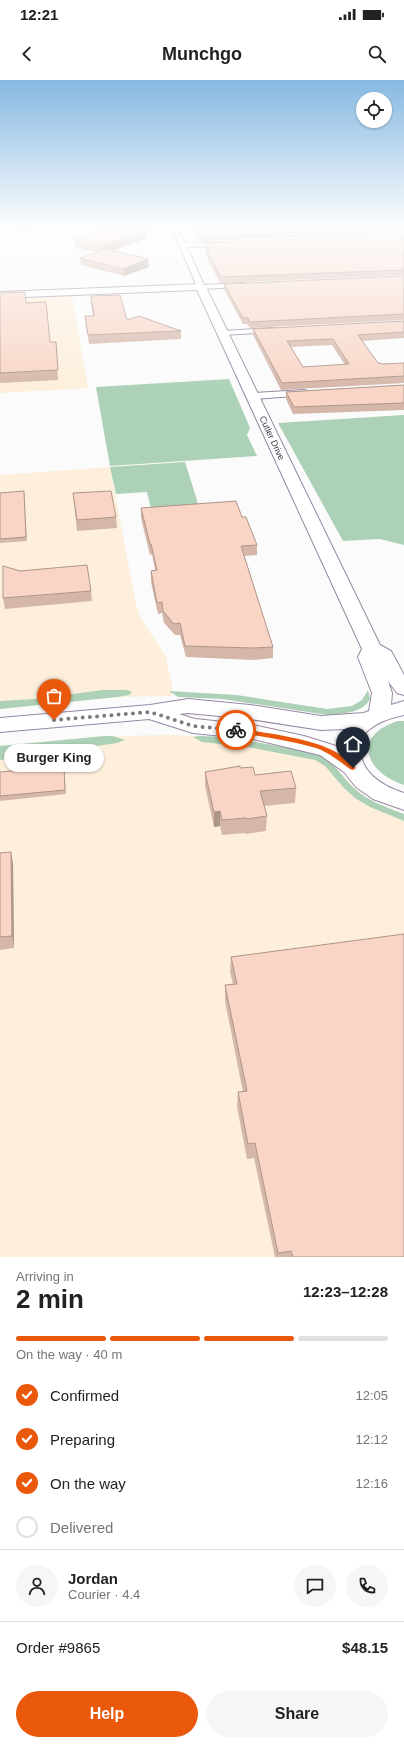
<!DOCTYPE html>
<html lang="en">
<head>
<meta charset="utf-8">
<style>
  :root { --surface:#fff; --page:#f6f6f6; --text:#222; --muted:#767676; --line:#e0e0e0; --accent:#ea580c }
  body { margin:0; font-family:Helvetica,sans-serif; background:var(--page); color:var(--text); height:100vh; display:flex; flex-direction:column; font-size:15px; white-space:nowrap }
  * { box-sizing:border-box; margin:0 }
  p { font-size:13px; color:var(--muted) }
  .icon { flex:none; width:22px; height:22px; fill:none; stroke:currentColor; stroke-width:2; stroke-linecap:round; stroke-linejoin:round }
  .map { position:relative; height:1177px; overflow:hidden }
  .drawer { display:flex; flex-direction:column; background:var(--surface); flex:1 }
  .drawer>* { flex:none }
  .controls { position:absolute; left:356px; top:12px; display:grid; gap:8px }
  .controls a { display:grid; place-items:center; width:36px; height:36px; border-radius:50%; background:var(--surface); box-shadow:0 1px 3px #0004; font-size:20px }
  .pin { position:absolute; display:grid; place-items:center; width:34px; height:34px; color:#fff; margin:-41px -17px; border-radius:50% 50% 50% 0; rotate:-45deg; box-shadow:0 0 4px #0007 }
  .pin .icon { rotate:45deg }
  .courier { position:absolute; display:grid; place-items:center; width:40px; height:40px; margin:-20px; border:3px solid #ea580c; border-radius:50%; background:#fff; color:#222; box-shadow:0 1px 5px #0007 }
  .bubble { position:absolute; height:28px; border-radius:14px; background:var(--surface); box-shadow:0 1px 3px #0004; font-size:13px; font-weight:700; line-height:28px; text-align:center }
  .headline em { font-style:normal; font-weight:700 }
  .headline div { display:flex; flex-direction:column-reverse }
  .headline { display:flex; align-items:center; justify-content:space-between; height:68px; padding:0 16px }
  h1 { font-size:26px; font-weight:700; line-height:30px }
  .bar { display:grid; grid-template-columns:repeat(4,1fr); gap:6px 4px; align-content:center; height:48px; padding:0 16px }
  .bar i { height:5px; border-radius:3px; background:var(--line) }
  .bar .on { background:var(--accent) }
  .bar p { grid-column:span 4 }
  .line { display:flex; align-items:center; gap:10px; padding:0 16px; border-top:1px solid var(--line) }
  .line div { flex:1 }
  .round { display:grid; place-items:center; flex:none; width:42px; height:42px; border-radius:21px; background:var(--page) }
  ol { padding:0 16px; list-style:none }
  li { display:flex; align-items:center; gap:12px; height:44px }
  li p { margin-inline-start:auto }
  li .icon { padding:4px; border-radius:50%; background:var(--accent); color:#fff; stroke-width:4 }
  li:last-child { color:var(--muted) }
  li i { width:22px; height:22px; border:2px solid var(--line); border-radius:50% }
  .primary-button { display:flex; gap:8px; margin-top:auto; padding:8px 16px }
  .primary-button a { flex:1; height:46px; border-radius:24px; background:var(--accent); color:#fff; font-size:16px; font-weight:700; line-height:46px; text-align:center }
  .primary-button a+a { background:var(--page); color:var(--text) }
  .status { display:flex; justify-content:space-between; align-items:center; height:28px; padding:0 20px; background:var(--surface); direction:ltr }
  .status svg { height:11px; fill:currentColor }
  header { display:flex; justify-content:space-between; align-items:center; height:52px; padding:0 16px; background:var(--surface); font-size:18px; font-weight:700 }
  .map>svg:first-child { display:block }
  .commercial { fill:#fdefdb }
  .green { fill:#acd1b6 }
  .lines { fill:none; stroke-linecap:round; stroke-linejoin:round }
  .street-casing { stroke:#9787a3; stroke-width:2 }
  .secondary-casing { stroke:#9787a3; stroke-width:2 }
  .street { fill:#fff; fill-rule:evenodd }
  .secondary { fill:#fff; fill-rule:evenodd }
  .wall { fill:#d5b7a9; fill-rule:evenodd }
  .shaded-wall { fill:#ae958a }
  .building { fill:#f8d5c5; stroke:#ae958a; fill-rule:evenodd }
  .route { fill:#ea580c }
  .done { stroke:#807b83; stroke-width:4; stroke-dasharray:0 7.2 }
  .labels { text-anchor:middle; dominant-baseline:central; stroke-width:4; stroke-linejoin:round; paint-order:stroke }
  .far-street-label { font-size:9px; fill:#3d3642; stroke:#fff }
</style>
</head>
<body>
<div class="status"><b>12:21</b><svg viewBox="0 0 49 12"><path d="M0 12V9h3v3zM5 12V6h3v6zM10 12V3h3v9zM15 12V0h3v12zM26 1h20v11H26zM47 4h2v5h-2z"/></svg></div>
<header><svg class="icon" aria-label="back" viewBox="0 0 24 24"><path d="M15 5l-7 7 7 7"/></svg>Munchgo<svg class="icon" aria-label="search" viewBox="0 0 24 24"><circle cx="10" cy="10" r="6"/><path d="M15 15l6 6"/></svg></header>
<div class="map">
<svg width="404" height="1177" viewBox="0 0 404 1177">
  <rect width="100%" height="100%" fill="#fbfbfb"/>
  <path class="commercial" d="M72,215l16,93 -88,5v-95z
    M110,387l26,137 4,13 26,40 6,28v11l-55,1 -117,12v-234z
    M171,655l46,2 95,15 25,16 15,18 15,12 17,9 20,7v443h-404v-511l105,-10z"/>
  <path class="green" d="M229,299l21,49 -3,7 10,21 -147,10 -14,-79z
    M404,335v130l-24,-6 -37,2 -65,-118z
    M185,382l15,48 -48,3 -5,-21 -31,2 -6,-27z
    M103,610h24l5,2 -3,3 -12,2 -117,12v-8l35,-2z
    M368,610l2,9c-7,14 -28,15 -42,16l-106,-16 -44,-2 -9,-6 68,4 90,14 25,-3 10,-6z
    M398,641h6v64c-39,-13 -53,-49 -6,-64z
    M105,656h7l13,4 -8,3 -27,4 -31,7 -59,6v-14z
    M200,656c29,0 59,7 88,12 11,2 25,3 35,9 13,8 19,20 30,30 14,14 33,20 51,27v7l-34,-14 -15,-9 -12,-11 -18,-21 -10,-6 -67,-13 -46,-5 -9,-5z"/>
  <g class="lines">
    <g class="street-casing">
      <path id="street" d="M171,146h6l8,17 39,-1 3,2 -3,2 -37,1 17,38 38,-2h3v4l-47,2z
        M272,248l4,2 -1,2 -52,3 -4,-2 4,-2z
        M304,310l3,1 2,2 -2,2 -54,4 -5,-3 5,-3z"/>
    </g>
    <g class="secondary-casing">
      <path id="secondary" d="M201,204l5,3 174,358 11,6 13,24v20l-7,-2 -9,-12 4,12 -1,12 13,-4v14c-13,3 -24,6 -34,14 -5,3 -8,9 -9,15 -4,27 21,42 43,49v17l-31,-11 -17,-12 -12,-15 -24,-17 -67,-16 -60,-6 -44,-14 -149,13v-14l150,-13 38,-6 62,6 71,11 43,-3 5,-2 3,-18 -14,-36 4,-8 -165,-359 -197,8v-6zM188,633l62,6 71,11 25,-1 -6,9 -1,9 -35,-11 -51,-11 -58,-6 -16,-5z"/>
    </g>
    <use href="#street" class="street"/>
    <use href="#secondary" class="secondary"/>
  </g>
  <path class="wall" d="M16,146h35v2l-34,2z
    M92,146h22l-22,1z
    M192,146h212v7l-203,8z
    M404,155v40l-184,8 -14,-28v-4l-1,-3v-5z
    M147,158l-35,13 37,16 -25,9 -43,-11 -1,-7 17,-6 -22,-4v-8z
    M404,196v44l-154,8 -3,-4h-4l-19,-35v-5z
    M0,213l26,10 24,39h6l2,38 -58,3z
    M91,216l36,24 54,10v9l-92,5 -3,-20 -1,-8h8l-2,-12z
    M404,241v17l-42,3 16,22 5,1 21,-1v20l-123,7 -28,-55v-6zM332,265l13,20 -42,2 -12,-20z
    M404,305v25l-111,4 -7,-15v-7z
    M24,411l3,50 -27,2v-50z
    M73,413l43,24 1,11 -40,3z
    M141,428l101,9 15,28v10l-13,1 29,91v11l-19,2 -68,-3 -6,-22h-5l-11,-12 -2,-10 -4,1 -7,-32v-11l4,-1 -3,-16 -2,1 -9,-37z
    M91,511l1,10 -87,8 -2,-11z
    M64,686l2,28 -66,7v-29z
    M240,688l15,7 41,13 -1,15 -31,3 3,10 -1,15 -20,3 -1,-1 -23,2 -2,-9 -6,1 -9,-41v-14z
    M11,772l2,12 1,84 -14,2v-97z
    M231,877l173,300h-129l-21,-99 -7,1 -10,-52 1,-15h5l-18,-91v-16l8,-1 -3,-12z"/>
  <path class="shaded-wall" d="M147,150v8l-43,16 -1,-8z
    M148,179l1,8 -25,9 -1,-7z
    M220,731v15l-6,1v-15z
    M11,772l2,12 1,84 -2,-12z"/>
  <path class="building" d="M114,146h31l2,4 -44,16 -28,-6z
    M195,146h209v2l-203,8z
    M404,155v35l-183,7 -15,-27h3l-4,-7z
    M106,169l42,10 -25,10 -43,-11z
    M404,196v38l-154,8 -2,-4h-5l-19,-34z
    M25,212l1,11 20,-1 4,40h6l2,28 -58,3v-80z
    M120,215l7,25 12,-4 42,15 -93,4 -3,-19h9l-3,-20z
    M404,241v11l-46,3 20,28 5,1 21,-1v13l-122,7 -29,-54zM333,259l16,25 -46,3 -16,-26z
    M404,305v18l-110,4 -8,-15z
    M24,411l2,46 -26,2v-46z
    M111,411l5,26 -39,3 -4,-27z
    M236,421l6,16h4l11,28 -16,1 32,101 -19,1 -69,-2 -5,-23 -6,1 -11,-13 -1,-9 -5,1 -6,-32 6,-1 -6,-26h-1l-9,-36z
    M87,485l4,26 -88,7v-32l17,5z
    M64,686l1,24 -65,6v-24z
    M240,686v2l13,-1 2,8 36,-4 5,17 -36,3 7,25 -21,3v-1l-24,2 -2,-9 -6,1 -9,-40z
    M11,772l1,84 -12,1v-84z
    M404,854v323h-111l-2,-6 -13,2 -23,-110 -7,1 -10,-52 9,-1 -22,-106 12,-1 -6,-27z"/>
  <linearGradient id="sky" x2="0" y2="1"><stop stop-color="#86b9e2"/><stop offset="0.47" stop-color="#fdfdfd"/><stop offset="1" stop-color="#fdfdfd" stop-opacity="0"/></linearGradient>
  <rect width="404" height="311" fill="url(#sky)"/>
  <path class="route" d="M234,648c8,-1 19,3 27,4 30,5 75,11 95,36l-3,2 -3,-1c-11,-8 -22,-17 -34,-21 -26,-8 -54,-11 -80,-16h-2z"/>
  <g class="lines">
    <path class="done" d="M54,640l96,-8 43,14 43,4"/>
  </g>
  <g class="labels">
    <g class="far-street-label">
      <text transform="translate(272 358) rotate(65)">Cutler Drive</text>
    </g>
  </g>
</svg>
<div class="controls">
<a><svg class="icon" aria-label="locate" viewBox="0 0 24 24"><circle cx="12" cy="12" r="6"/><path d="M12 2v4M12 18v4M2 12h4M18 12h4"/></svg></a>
</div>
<div class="pin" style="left:54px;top:640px;background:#ea580c"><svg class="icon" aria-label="bag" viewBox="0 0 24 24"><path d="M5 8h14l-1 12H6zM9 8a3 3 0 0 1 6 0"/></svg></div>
<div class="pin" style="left:353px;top:688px;background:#1f2937"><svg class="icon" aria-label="home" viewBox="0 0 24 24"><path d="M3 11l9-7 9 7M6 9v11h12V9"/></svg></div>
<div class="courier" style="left:236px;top:650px"><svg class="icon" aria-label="bike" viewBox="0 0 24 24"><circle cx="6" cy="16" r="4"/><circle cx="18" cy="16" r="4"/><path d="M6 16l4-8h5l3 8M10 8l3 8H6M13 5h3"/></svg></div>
<div class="bubble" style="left:4px;top:664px;width:100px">Burger King</div>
</div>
<section class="drawer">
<div class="headline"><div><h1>2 min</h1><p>Arriving in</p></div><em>12:23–12:28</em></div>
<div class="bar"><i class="on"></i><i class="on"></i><i class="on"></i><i></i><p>On the way · 40 m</p></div>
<ol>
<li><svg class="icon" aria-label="check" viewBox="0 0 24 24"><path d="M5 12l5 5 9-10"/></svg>Confirmed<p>12:05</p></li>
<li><svg class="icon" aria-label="check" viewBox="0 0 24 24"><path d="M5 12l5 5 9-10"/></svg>Preparing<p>12:12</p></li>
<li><svg class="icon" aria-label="check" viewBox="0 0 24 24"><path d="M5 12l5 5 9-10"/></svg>On the way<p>12:16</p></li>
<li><i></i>Delivered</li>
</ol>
<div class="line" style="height:72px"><a class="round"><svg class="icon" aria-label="person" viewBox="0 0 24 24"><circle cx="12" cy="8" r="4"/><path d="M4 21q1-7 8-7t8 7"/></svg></a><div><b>Jordan</b><p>Courier · 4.4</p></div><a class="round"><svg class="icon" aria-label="chat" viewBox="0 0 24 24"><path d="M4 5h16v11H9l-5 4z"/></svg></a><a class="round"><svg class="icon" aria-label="phone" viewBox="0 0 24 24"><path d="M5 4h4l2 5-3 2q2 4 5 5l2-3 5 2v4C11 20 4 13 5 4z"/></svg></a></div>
<div class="line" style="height:52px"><div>Order #9865</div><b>$48.15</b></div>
<div class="primary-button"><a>Help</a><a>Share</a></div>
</section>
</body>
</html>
